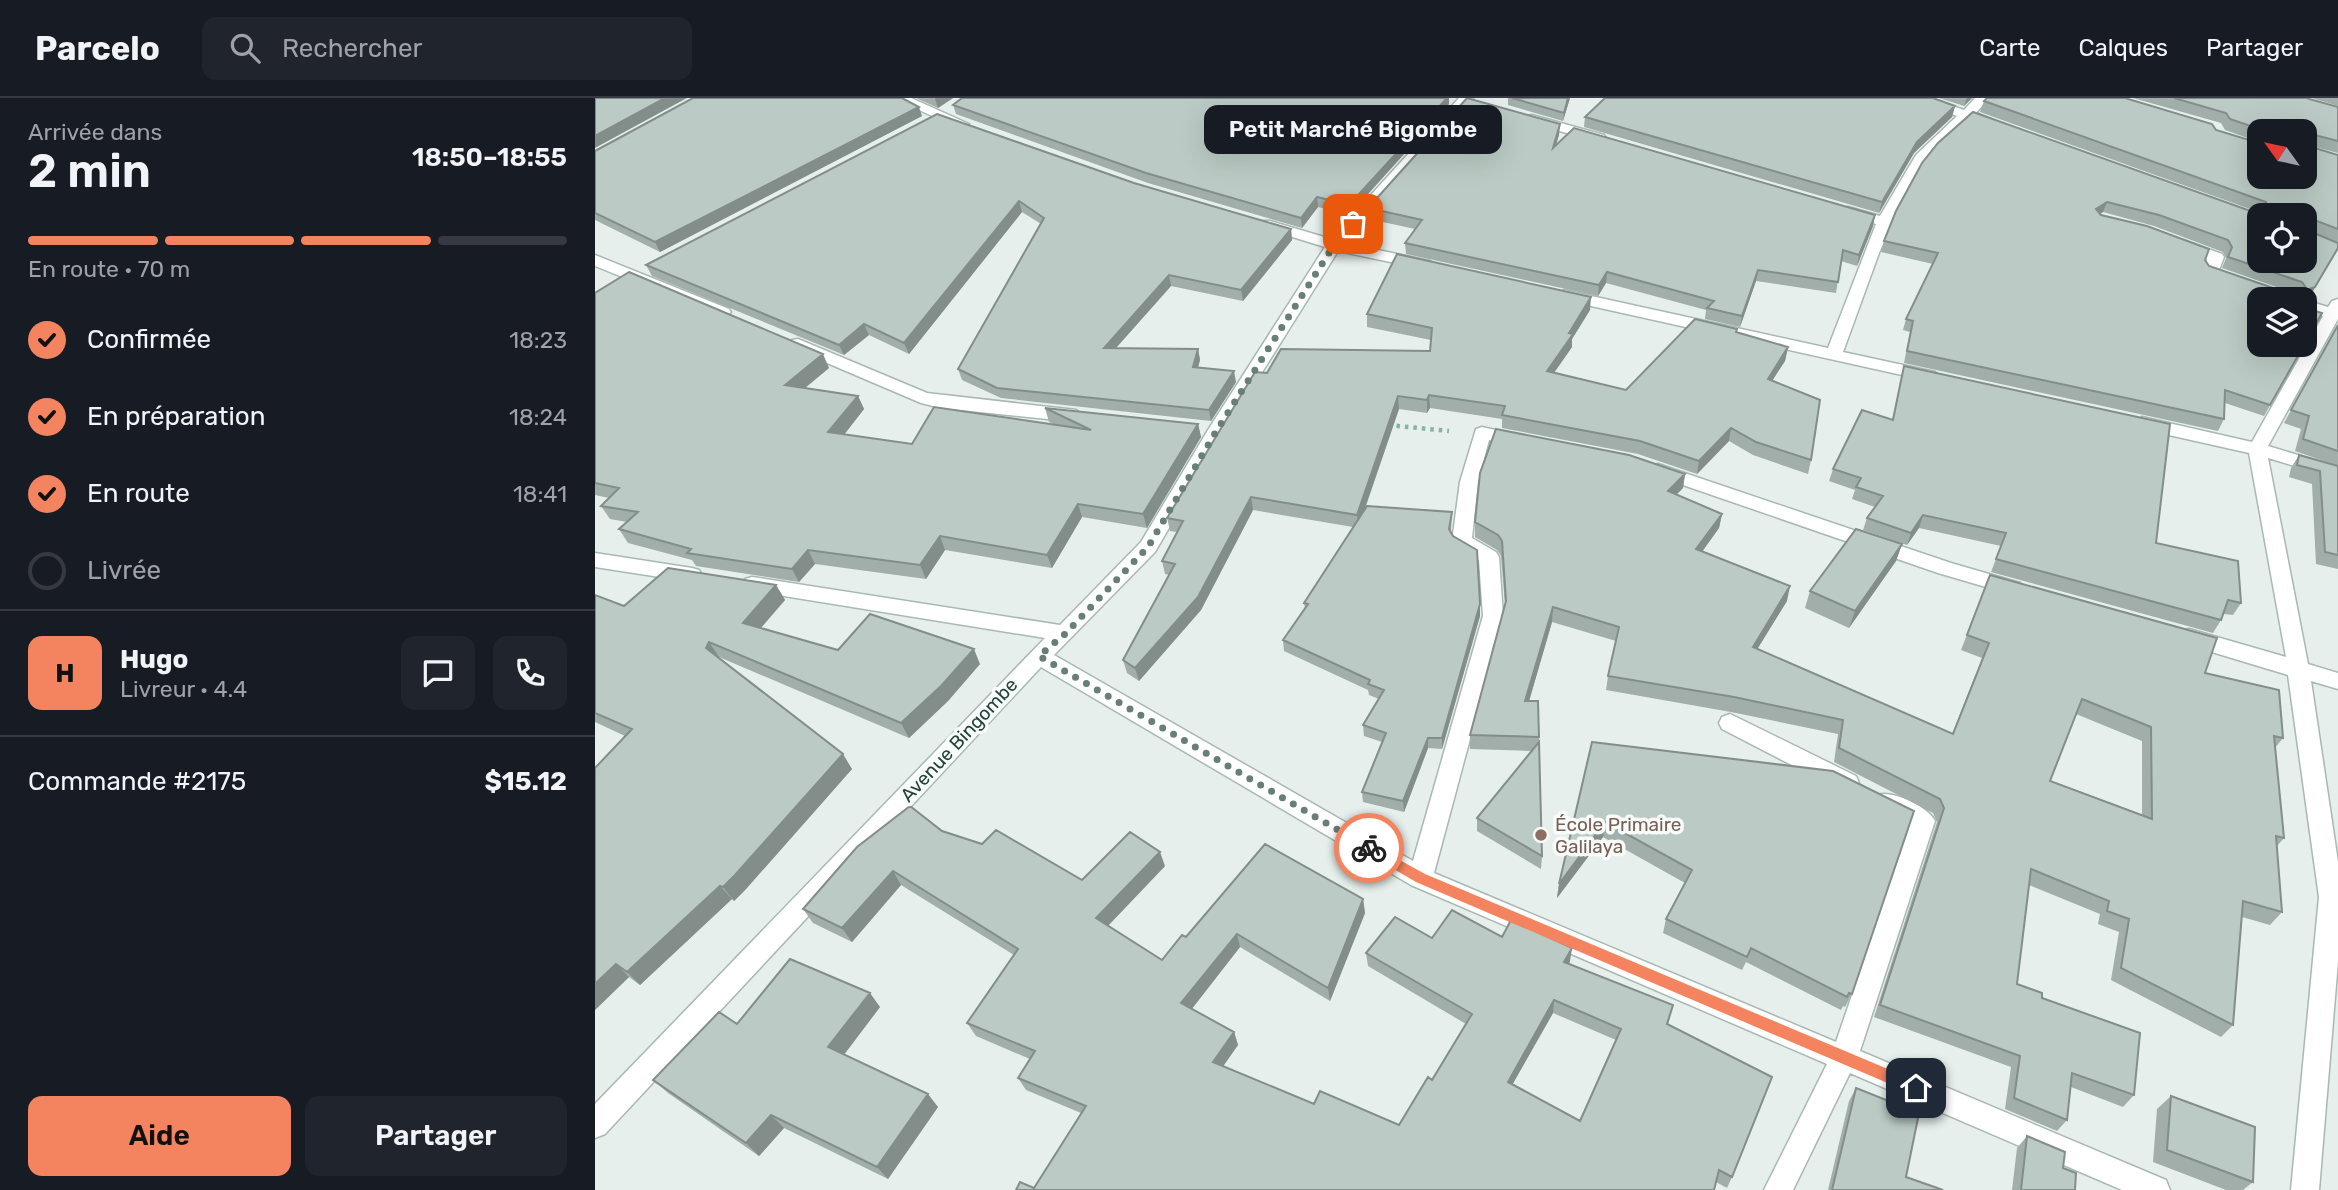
<!DOCTYPE html>
<html lang="fr">
<head>
<meta charset="utf-8">
<style>
  :root { --surface:#171b24; --page:#20242c; --text:#f1f3f6; --muted:#9ea1a6; --line:#363941; --accent:#f4845f }
  body { margin:0; font-family:Rubik,sans-serif; background:var(--page); color:var(--text); height:100vh; display:flex; flex-direction:column; font-size:26px; white-space:nowrap }
  * { box-sizing:border-box; margin:0 }
  p { font-size:23px; color:var(--muted) }
  .icon { flex:none; width:38px; height:38px; fill:none; stroke:currentColor; stroke-width:2; stroke-linecap:round; stroke-linejoin:round }
  .map { position:relative; flex:1; overflow:hidden }
  .details { display:flex; flex-direction:column; background:var(--surface); width:595px }
  .details>* { flex:none }
  .needle { width:46px; rotate:303deg }
  .controls { position:absolute; left:1652px; top:21px; display:grid; gap:14px }
  .controls a { display:grid; place-items:center; width:70px; height:70px; border-radius:14px; background:var(--surface); box-shadow:0 7px 28px #0002; font-size:35px }
  .pin { position:absolute; display:grid; place-items:center; width:60px; height:60px; color:#fff; margin:-30px; border-radius:14px; box-shadow:0 4px 10px #0006 }
  .courier { position:absolute; display:grid; place-items:center; width:70px; height:70px; margin:-35px; border:5px solid #f4845f; border-radius:50%; background:#fff; color:#222; box-shadow:0 2px 9px #0007 }
  .bubble { position:absolute; height:49px; border-radius:14px; background:var(--surface); box-shadow:0 7px 28px #0002; font-size:23px; font-weight:600; line-height:49px; text-align:center }
  .headline em { font-style:normal; font-weight:600 }
  .headline div { display:flex; flex-direction:column-reverse }
  .headline { display:flex; align-items:center; justify-content:space-between; height:119px; padding:0 28px }
  h1 { font-size:46px; font-weight:600; line-height:52px }
  .bar { display:grid; grid-template-columns:repeat(4,1fr); gap:10px 7px; align-content:center; height:84px; padding:0 28px }
  .bar i { height:9px; border-radius:5px; background:var(--line) }
  .bar .active { background:var(--accent) }
  .bar p { grid-column:span 4 }
  .line { display:flex; align-items:center; gap:18px; padding:0 28px; border-top:2px solid var(--line) }
  .line div { flex:1 }
  .round { display:grid; place-items:center; flex:none; width:74px; height:74px; border-radius:14px; background:var(--page) }
  ol { padding:0 28px; list-style:none }
  li { display:flex; align-items:center; gap:21px; height:77px }
  li p { margin-inline-start:auto }
  li .icon { padding:7px; border-radius:50%; background:var(--accent); color:#111; stroke-width:4 }
  li:last-child { color:var(--muted) }
  li i { width:38px; height:38px; border:4px solid var(--line); border-radius:50% }
  .button { display:flex; gap:14px; margin-top:auto; padding:14px 28px }
  .button a { flex:1; height:80px; border-radius:14px; background:var(--accent); color:#111; font-size:28px; font-weight:600; line-height:80px; text-align:center }
  .button a+a { background:var(--page); color:var(--text) }
  header { display:flex; align-items:center; gap:42px; box-sizing:border-box; height:98px; padding:0 35px; background:var(--surface); border-bottom:2px solid var(--line) }
  header strong { font-size:33px }
  nav { display:flex; gap:38px; margin-inline-start:auto; font-size:24px }
  .search { width:490px; height:63px; background:var(--page); display:flex; align-items:center; gap:18px; box-sizing:border-box; padding:0 24px; border-radius:14px; color:var(--muted); font-size:26px }
  main { display:flex; flex:1; min-height:0 }
  .map>svg:first-child { display:block }
  .lines { fill:none; stroke-linecap:round; stroke-linejoin:round }
  .minor-casing { stroke:#a8b8b2; stroke-width:3 }
  .path { stroke:#86b3a5; stroke-width:4.5; stroke-dasharray:3.5 5; stroke-linecap:butt }
  .minor { fill:#fff; fill-rule:evenodd }
  .wall { fill:#a1aea9; fill-rule:evenodd }
  .shaded-wall { fill:#838d89 }
  .building { fill:#bbcac4; stroke:#838d89; stroke-width:2; fill-rule:evenodd }
  .route { fill:#f4845f }
  .done { stroke:#687f78; stroke-width:7; stroke-dasharray:0 12.6 }
  .education-dot { fill:#8d6e63; stroke:#f7fbf9; stroke-width:2.5 }
  .labels { text-anchor:middle; dominant-baseline:central; stroke-width:7; stroke-linejoin:round; paint-order:stroke }
  .street-label { font-size:19px; fill:#24423a; stroke:#f7fbf9 }
  .education-label { font-size:19px; fill:#785e54; stroke:#f7fbf9; text-anchor:start }
</style>
</head>
<body>
<header>
<strong>Parcelo</strong>
<div class="search"><svg class="icon" aria-label="search" viewBox="0 0 24 24"><circle cx="10" cy="10" r="6"/><path d="M15 15l6 6"/></svg>Rechercher</div>
<nav><a>Carte</a><a>Calques</a><a>Partager</a></nav>
</header>
<main>
<section class="details">
<div class="headline"><div><h1>2 min</h1><p>Arrivée dans</p></div><em>18:50–18:55</em></div>
<div class="bar"><i class="active"></i><i class="active"></i><i class="active"></i><i></i><p>En route · 70 m</p></div>
<ol>
<li><svg class="icon" aria-label="check" viewBox="0 0 24 24"><path d="M5 12l5 5 9-10"/></svg>Confirmée<p>18:23</p></li>
<li><svg class="icon" aria-label="check" viewBox="0 0 24 24"><path d="M5 12l5 5 9-10"/></svg>En préparation<p>18:24</p></li>
<li><svg class="icon" aria-label="check" viewBox="0 0 24 24"><path d="M5 12l5 5 9-10"/></svg>En route<p>18:41</p></li>
<li><i></i>Livrée</li>
</ol>
<div class="line" style="height:126px"><b class="round" style="background:var(--accent);color:#111">H</b><div><b>Hugo</b><p>Livreur · 4.4</p></div><a class="round"><svg class="icon" aria-label="chat" viewBox="0 0 24 24"><path d="M4 5h16v11H9l-5 4z"/></svg></a><a class="round"><svg class="icon" aria-label="phone" viewBox="0 0 24 24"><path d="M5 4h4l2 5-3 2q2 4 5 5l2-3 5 2v4C11 20 4 13 5 4z"/></svg></a></div>
<div class="line" style="height:91px"><div>Commande #2175</div><b>$15.12</b></div>
<div class="button"><a>Aide</a><a>Partager</a></div>
</section>
<div class="map">
<svg width="1743" height="1092" viewBox="0 0 1743 1092">
  <rect width="100%" height="100%" fill="#e6efeb"/>
  <g class="lines">
    <g class="minor-casing">
      <path id="minor" d="M297,0h19l58,26 -2,3h-10z
        M864,0h14l-128,145 85,18 2,3 -2,3 -6,2 -86,-18 -112,179 -71,122 -101,103 359,206 70,-245 -4,-56 -24,-14 -3,-5 8,-59 16,-53 6,-2 45,10 3,4 -3,4 -6,2 -32,-7 -11,42 -6,56 24,14 3,5 4,59 -69,257 402,169 74,-217 -32,-16 -4,-7 4,-7c15,-5 50,12 57,26l-75,230 306,129 4,10h-48l-272,-117 -57,117h-29l63,-126 -416,-179 -370,-218 -436,467 -10,4v-34l450,-466 -293,-47 -7,-2 -3,-5 3,-5 7,-2 308,48 81,-83 67,-112 117,-183 -65,-20 -3,-3 3,-3h10l61,18z
        M1314,0h20l35,12 11,-12h14l-13,15 28,12 -7,4 -28,-9 -36,33 -32,51 -22,49 -36,99 92,20 3,4 -3,4 -6,1 -365,-81 -8,-5 8,-5 264,58 48,-124 -33,-10 -2,-3 7,-4 32,9 36,-61 41,-39z
        M937,17l72,20 2,3 -7,4 -72,-20v-6z
        M1588,142l39,14 2,3 -5,13 19,9 -2,3 -6,2 -26,-9 -2,-3 5,-13 -29,-11 -3,-3 3,-3z
        M0,157l134,54 2,3 -8,5 -6,-2 -122,-49z
        M1743,201v20l-70,127 70,21v12l-70,-21 40,206 30,9v16l-27,-8 27,181v99l-19,229h-28l28,-293 -31,-222 -106,-32 -3,-6 3,-6 7,-2 97,28 -37,-204 -107,-24 -9,-6 9,-6 110,25 71,-126 -18,-6v-10l23,7 4,-6z
        M203,241l129,54 149,17 9,6 -9,6 -135,-14 -20,-5 -129,-55 -2,-4 2,-4z
        M1063,366l293,99 69,20 3,5 -3,5 -7,2 -75,-22 -287,-99 -2,-4 2,-4z
        M0,455l97,15 7,2 3,5 -3,5 -7,2 -97,-15z
        M1135,616l126,62 3,7 -3,7 -8,2 -8,-2 -118,-61 -3,-6 3,-6z"/>
    </g>
    <path class="path" d="M793,327l61,6"/>
    <use href="#minor" class="minor"/>
  </g>
  <path class="wall" d="M321,0h37l-15,10z
    M368,0h486v6l-99,110 -32,-7 -16,21 -154,-45 -192,-69 -3,-9z
    M913,0h62l-7,23 -55,-16z
    M1344,0h33l-8,8z
    M1538,0h173l32,9v46l-30,-8 30,10v88l-33,62 -46,-6 45,46 -40,71 -39,-13 -1,16 -6,12 -314,-68 6,-31 -7,-2 3,-11 27,-55 -52,-12 3,-11 38,-78 339,52v-2l-281,-101 4,-11 232,29 43,47 46,-46h-46v11l-34,-12 -4,-7zM1508,114l51,14 69,26 3,6 -4,10 63,22h-6l-70,-24 -4,-6 -105,-46z
    M1717,0h26v8z
    M1360,8l-3,11 -38,36 -35,60 -295,-86 1,-10z
    M342,16l197,69 157,46 1,11 -49,61 -72,-15 -55,62 82,1 2,11 -2,7 38,15 -25,39 -210,-23 -39,-18 -4,-11 83,-145 -19,-12 -113,142 -40,-19 -25,20 -192,-79 -6,-11z
    M327,18l-262,136 -65,-32v-69z
    M964,37l-3,9 319,71 -2,11 -16,40 -16,-5 -5,32 -80,-12 -16,46 -35,-8 1,-9 -100,-27 -8,13 -192,-42 -1,-11 10,-14 -46,-10 -1,-11z
    M0,195l234,75 -25,20 54,8 6,13 -20,26 68,9 144,-19 -7,-3 -4,-14 153,16 3,13 -54,91 -65,-11 -30,51 -107,-18 -19,29 -111,-15 -16,18 -103,-16 -4,-6 -64,-17 -9,-14 8,-7 -17,-3 -9,-13 8,-8 -14,-3z
    M995,212l-18,29v8l-18,26 72,17 111,-58 51,15 -3,14 -13,19 39,80 -3,14 -55,-19 -24,-14 -32,33 -59,-20 -136,-26v-9l-72,-11 -3,5 -28,-4 -33,97 86,6 -1,20 29,84 -38,133 -14,-1 -24,64 -41,-10 -1,-10 20,-50 -18,-6 -1,-11 16,-26 -10,-4 -1,-5 -84,-39 -1,-11 22,-32 -1,-5 49,-76 -100,-17 -52,100 -62,71 -12,-8 -4,-13 46,-85 -4,-1 -3,-13 15,-29 -7,-1 -3,-13 100,-145 163,-22 1,-11 -64,-13v-13z
    M1743,227v244l-22,-5 -4,-80 -23,-7 2,-9 8,-13 36,10 -40,-14 6,-22 -17,-6z
    M1309,268l337,237 -8,12 -9,-1 -3,6 -8,13 -222,-61 10,-26 -82,-18 -12,17 -44,-15 4,-12 8,-11 -23,-8 3,-9 -26,-9 4,-12 59,-49 9,-42z
    M1090,376l-2,14 -7,7 46,19 -3,14 -17,24 85,49 -30,48 195,85 30,-76 -21,-8 29,-75 215,98 78,65 -8,10 9,90 -7,8 5,66 -12,13 -28,-8 -9,108 -12,12 -110,-57 8,-48 -21,-8 2,-10 -71,-29 -12,99 25,14 92,97 -11,12 -52,-20 -4,33 -10,11 -52,-22 6,-42 -137,-50 63,-195 -4,-9 -99,-51 4,-28 -107,-22 -125,-22 2,-14 8,-35 -64,-19 -23,79 10,36 3,119 -1,13 -64,-38v-13l55,-67 -62,-2v-14l35,-129 -4,-50 -4,-6 -22,-13v-15zM1481,616l66,27v74l-92,-34z
    M1307,446l-6,17 -47,67 -44,-20 5,-17z
    M181,487l9,15 -24,28 77,22 142,14 -32,37 -39,37 -190,-81 -1,1 134,111 -106,120 -12,12 -2,-2 -92,86 -11,-8 -34,33v-242l30,-32 -30,-14v-127l29,11z
    M997,644l260,252 -7,13 -2,-1 -2,4 -95,-48 -4,8 -79,-37 3,-14 19,-36 -82,-46 -46,61 2,-14z
    M347,733l140,49 83,-14 -57,60 54,34 24,-23 177,-38 2,14 -35,88 -90,-54 -48,62 42,23 4,13 -15,21 91,38 85,21 33,-45 34,-56 -98,-58 -2,-13 66,-15 70,-1 68,24 -1,3 101,54 -2,6 64,153 -5,11 -11,-6 -682,6 47,-75 -55,-23 -8,-12 12,-19 -54,-23 -9,-13 47,-68 -113,-70 -49,57 -39,-19 -10,-14zM958,915l63,27 -36,81 -68,-36z
    M285,909l-36,48 94,52 -50,72 -104,-51 -25,28 -91,-63 -15,-13 84,-56z
    M1261,990l50,89 37,13h-115l21,-89z
    M1576,998l82,86 -10,8h-17l-73,-28 4,-53z
    M1432,1038l36,32 12,22h-63l5,-42z"/>
  <path class="shaded-wall" d="M70,0h22l-92,50v-12z
    M341,0h17l-15,10 -3,-9z
    M852,0h2v6l-99,110 -1,-9z
    M973,0h2l-7,23 1,-8z
    M1372,0h5l-8,8z
    M1360,8l-3,11 -38,36 -35,60 3,-11 35,-60z
    M324,9l3,9 -262,136 -5,-10z
    M965,26l-1,11 -7,24 1,-11z
    M722,99l1,10 -16,21 -1,-10z
    M424,103l3,11 -113,142 -5,-11z
    M1512,104l-4,10 -12,8 5,-11z
    M1280,117l-2,11 -16,40 2,-11z
    M696,131l1,11 -49,61 -2,-11z
    M1743,150l-29,50v-9z
    M1163,172l-2,11 -16,46 2,-11z
    M1012,174l-1,11 -8,13 1,-11z
    M574,177l2,11 -64,72 -3,-10z
    M996,199l-1,13 -18,29v8l-26,37 1,-13z
    M269,226l5,11 -25,20 -5,-10z
    M1193,249l-3,14 -20,31 3,-13z
    M603,251l2,11 -5,18 -2,-11z
    M228,256l6,14 -37,31 -7,-14z
    M639,273l2,11 -25,39 -2,-11z
    M834,297l1,13 -3,5v-13z
    M263,298l6,13 -29,37 -7,-14z
    M803,298l1,13 -41,119 -1,-13z
    M603,326l3,13 -54,91 -4,-14z
    M1136,330l-2,13 -32,33 2,-13z
    M1090,376l-2,14 -18,18 3,-15z
    M656,399l2,13 -52,100 -62,71 -4,-13z
    M483,406l4,13 -30,51 -5,-13z
    M1127,416l-3,14 -26,36 3,-15z
    M1328,417l-4,13 -12,17 4,-12z
    M345,438l5,14 -19,29 -6,-14z
    M1307,446l-6,17 -47,67 6,-17z
    M213,452l7,14 -16,18 -7,-13z
    M181,487l9,15 -33,38 -9,-15z
    M1195,488l-3,15 -37,60 3,-14z
    M885,506v12l-38,133v-11z
    M958,509l-1,15 -27,93v-14z
    M114,544l10,15 -3,6 -10,-15z
    M379,551l6,15 -32,37 -39,37 -8,-15z
    M833,640v10l-24,64 -1,-11z
    M248,656l9,15 -106,120 -12,12 -11,-14z
    M1010,724l-2,15 -46,61 2,-14z
    M565,754l5,14 -63,66 -6,-14z
    M298,773l8,14 -49,57 -10,-14z
    M125,788l12,13 -92,86 -13,-13z
    M768,801l2,14 -35,88 -2,-13z
    M642,836l3,13 -54,69 -5,-13z
    M977,850l-2,13 -7,14 1,-13z
    M21,866l13,13 -34,33v-26z
    M275,895l10,14 -41,54 -11,-14z
    M959,902l-1,13 -46,81 1,-12z
    M639,934l4,13 -21,30 -4,-13z
    M333,996l10,13 -50,72 -11,-12z
    M176,1017l13,13 -25,28 -13,-13z"/>
  <path class="building" d="M0,0h70l-70,38z
    M98,0h209l17,9 -264,135 -60,-29v-62z
    M367,0h485l-98,107 -32,-8 -16,21 -155,-45 -193,-68z
    M872,0l93,26 -7,24 21,-20 301,87 -16,40 -16,-5 -5,32 -80,-12 -16,46 -35,-8 7,-7 -107,-29 -8,13 -194,-42 17,-23 -54,-12z
    M917,0h56l-4,15z
    M1010,0h328l22,8 -38,36 -35,60 -297,-85z
    M1392,0h138l87,26 4,6 43,13v34h46v-46h-40l-35,-12 -4,-6 -52,-15h132l32,9v34l-27,-7 -3,2v10l30,9v74l-29,-11v13l29,12v5l-23,39 -6,2v9l-4,7v-6h-46v46h45l-34,60 -45,-15 -1,29 -317,-68 6,-30 -7,-2 32,-66 -54,-12 12,-30 26,-48 16,-20 35,-31 286,102 7,1v-13l-282,-101zM1512,104l52,13 69,25 4,7 -4,10 74,25 4,6 -27,2 -70,-24 -4,-6 4,-11 -62,-23 -46,-11 -5,-6zM1664,117h46v46h-46z
    M342,16l197,69 157,46 -50,61 -72,-15 -65,73 94,1 -5,18 41,4 -25,39 -212,-22 -39,-19 86,-151 -25,-17 -115,142 -40,-19 -25,21 -193,-80z
    M802,156l194,43 -22,36 4,1 -26,37 79,19 69,-71 42,10 -1,3 52,15 -20,32 52,21 -9,60 -55,-18 -25,-14 -32,33 -59,-20 -138,-26 3,-9 -76,-11 -2,5 -29,-4 -41,119 -106,-18 -53,100 -63,71 -12,-8 52,-96 -13,-3 21,-40 -16,-3 88,-146 12,1 14,-24 149,2 2,-23 -65,-14z
    M34,174l194,82 -38,31 73,11 -30,36 84,12 22,-37 157,23 -46,-22 153,16 -55,90 -65,-10 -31,51 -107,-19 -20,29 -112,-15 -16,19 -105,-16 4,-4 -72,-20 19,-17 -37,-6 18,-18 -24,-5v-190z
    M1710,210l17,5 -17,30z
    M1743,227v126l-35,-12 6,-23 -18,-6z
    M1309,268l266,58 -14,119 82,18 3,42 -13,-3 -7,20 -225,-61 10,-26 -83,-18 -12,18 -44,-15 16,-22 -27,-9 5,-9 -28,-9 29,-59 31,10z
    M901,331l133,26 56,19 -17,17 54,23 -26,35 94,37 -37,61 200,87 36,-91 -22,-8 23,-60 227,63 -12,35 74,17 4,48 -9,-2 10,102 -8,-2 6,76 -39,-11 -10,124 -112,-57 8,-49 -22,-8 2,-10 -78,-32 -14,115 25,9v5l98,35 -6,62 -62,-22 -5,47 -53,-22 6,-42 -140,-51 64,-197 -4,-9 -101,-51 4,-28 -109,-23 -126,-21 11,-49 -66,-20 -28,94h13l1,36 -69,-2 36,-134 -4,-60 -4,-6 -23,-13 5,-49zM1487,601l69,28 1,92 -102,-38z
    M1704,357l39,11v89l-13,-3 -5,-81 -23,-6z
    M772,408l85,6 -3,17 4,7 24,14 3,54 -38,134h-14l-25,63 -41,-9 24,-59 -23,-8 21,-35 -16,-6 2,-4 -87,-40 25,-36 -4,-1z
    M1261,431l46,15 -47,67 -45,-20z
    M73,470l108,17 -33,38 95,27 32,-36 104,35 -33,37 -40,37 -192,-81 -3,6 137,106 -108,121 -12,12 -3,-1 -93,86 -11,-8 -21,20v-216l37,-39 -37,-16v-118l29,11z
    M944,644l3,114 -65,-38z
    M997,644l241,29 81,40 -62,183 -3,-1 -2,4 -96,-49 -4,9 -81,-38 26,-49 -87,-48 -46,62z
    M315,708l32,25 40,13 14,-14 86,50 48,-48 30,20 -64,66 66,42 20,-25 4,2 79,-93 98,55 -35,89 -91,-54 -56,69 53,29 -21,30 101,42 6,-13 79,34 29,-48 4,3 40,-66 -106,-61 29,-36 37,21 20,-28 50,27 9,-17 61,28 -8,14 109,43 -6,19 105,53 -40,100 -13,-7 -5,20h-698l4,-8 14,6 52,-82 -68,-28 17,-27 -68,-28 51,-74 -125,-78 -51,57 -39,-19 54,-62zM959,902l67,29 -41,92 -72,-39z
    M195,861l80,34 -42,54 100,47 -51,73 -106,-52 -25,28 -93,-63 66,-68 18,12z
    M1261,990l63,25 -13,64 37,13h-111z
    M1576,998l84,31 -2,55 -86,-32z
    M1432,1038l38,16 -2,16 13,5 -1,17h-54z"/>
  <path class="route" d="M774,745l56,31 496,209 2,5 -2,5 -5,2 -5,-2 -495,-211 -51,-30v-7z"/>
  <g class="lines">
    <path class="done" d="M758,126l-19,21 -117,185 -69,117 -83,87 -26,22 330,192"/>
  </g>
  <circle class="education-dot" cx="946" cy="737" r="7"/>
  <g class="labels">
    <g class="street-label">
      <text transform="translate(364 642) rotate(-47)">Avenue Bingombe</text>
    </g>
    <g class="education-label">
      <text x="960" y="726">École Primaire<tspan x="960" dy="22">Galilaya</tspan></text>
    </g>
  </g>
</svg>
<div class="controls">
<a><svg class="needle" viewBox="-14 -14 28 28"><path d="M0-13l5 13h-10z" fill="#e53935"/><path d="M0 13l5-13h-10z" fill="#9ea1a6"/></svg></a>
<a><svg class="icon" aria-label="locate" viewBox="0 0 24 24"><circle cx="12" cy="12" r="6"/><path d="M12 2v4M12 18v4M2 12h4M18 12h4"/></svg></a>
<a><svg class="icon" aria-label="layers" viewBox="0 0 24 24"><path d="M12 4l9 5-9 5-9-5zM3 14l9 5 9-5"/></svg></a>
</div>
<div class="pin" style="left:758px;top:126px;background:#ea580c"><svg class="icon" aria-label="bag" viewBox="0 0 24 24"><path d="M5 8h14l-1 12H6zM9 8a3 3 0 0 1 6 0"/></svg></div>
<div class="pin" style="left:1321px;top:990px;background:#1f2937"><svg class="icon" aria-label="home" viewBox="0 0 24 24"><path d="M3 11l9-7 9 7M6 9v11h12V9"/></svg></div>
<div class="courier" style="left:774px;top:750px"><svg class="icon" aria-label="bike" viewBox="0 0 24 24"><circle cx="6" cy="16" r="4"/><circle cx="18" cy="16" r="4"/><path d="M6 16l4-8h5l3 8M10 8l3 8H6M13 5h3"/></svg></div>
<div class="bubble" style="left:609px;top:7px;width:298px">Petit Marché Bigombe</div>
</div>
</main>
</body>
</html>
